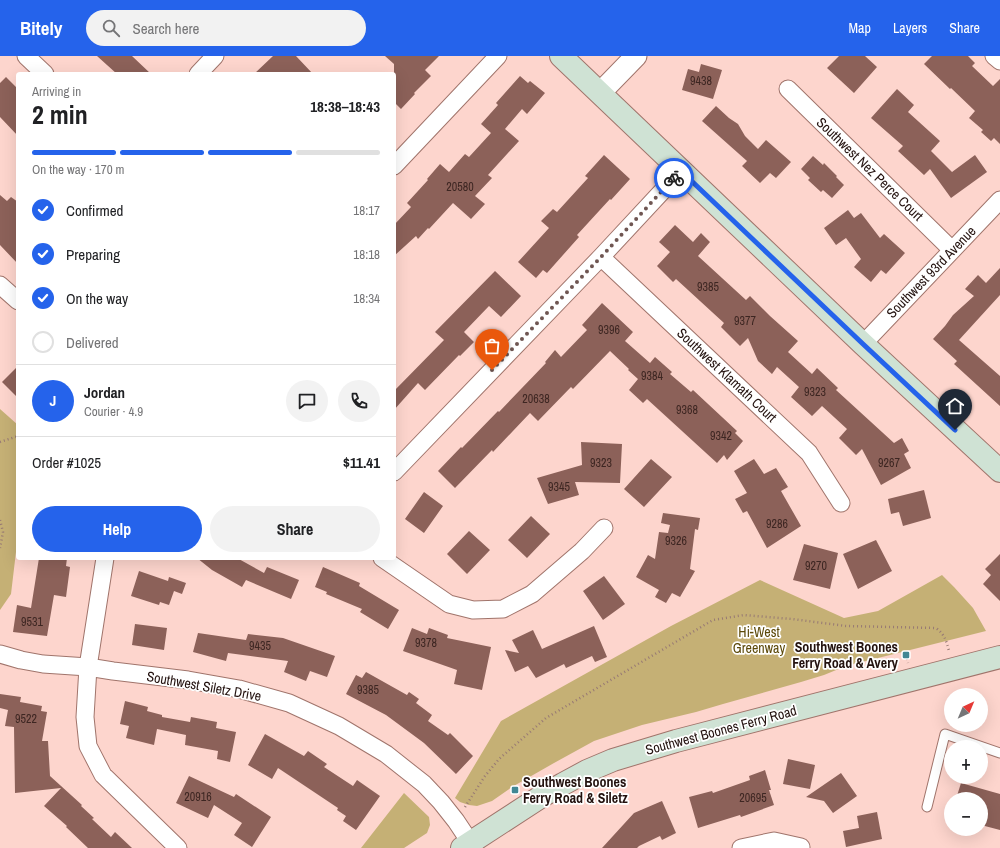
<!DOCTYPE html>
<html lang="en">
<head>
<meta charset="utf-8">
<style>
  :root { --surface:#fff; --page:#f2f2f2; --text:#202124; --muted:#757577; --line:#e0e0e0; --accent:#2563eb }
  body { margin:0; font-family:"Archivo Narrow",sans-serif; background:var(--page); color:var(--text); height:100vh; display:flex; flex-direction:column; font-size:15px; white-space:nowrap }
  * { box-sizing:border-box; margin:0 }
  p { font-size:13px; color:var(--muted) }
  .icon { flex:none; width:22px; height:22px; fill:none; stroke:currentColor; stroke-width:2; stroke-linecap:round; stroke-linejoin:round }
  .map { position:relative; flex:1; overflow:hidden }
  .sheet { position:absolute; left:16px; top:16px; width:380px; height:488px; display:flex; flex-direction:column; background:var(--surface); border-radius:4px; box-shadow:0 4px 16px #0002 }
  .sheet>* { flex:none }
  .needle { width:26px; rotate:44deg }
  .buttons { position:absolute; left:944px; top:632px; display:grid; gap:8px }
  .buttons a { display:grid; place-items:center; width:44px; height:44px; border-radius:50%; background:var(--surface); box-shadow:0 4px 16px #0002; font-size:20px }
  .pin { position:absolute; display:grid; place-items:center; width:34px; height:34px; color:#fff; margin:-41px -17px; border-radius:50% 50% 50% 0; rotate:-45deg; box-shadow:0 0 4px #0007 }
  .pin .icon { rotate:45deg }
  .courier { position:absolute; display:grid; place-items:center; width:40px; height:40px; margin:-20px; border:3px solid #2563eb; border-radius:50%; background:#fff; color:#222; box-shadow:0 1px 5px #0007 }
  .summary em { font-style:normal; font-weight:700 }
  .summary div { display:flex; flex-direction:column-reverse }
  .summary { display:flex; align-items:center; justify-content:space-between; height:68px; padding:0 16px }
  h1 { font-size:26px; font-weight:700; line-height:30px }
  .bar { display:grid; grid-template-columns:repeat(4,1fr); gap:6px 4px; align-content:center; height:48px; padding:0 16px }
  .bar i { height:5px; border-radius:3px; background:var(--line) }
  .bar .selected { background:var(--accent) }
  .bar p { grid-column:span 4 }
  .line { display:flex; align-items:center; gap:10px; padding:0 16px; border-top:1px solid var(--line) }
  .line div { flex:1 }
  .round { display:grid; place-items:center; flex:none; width:42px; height:42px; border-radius:21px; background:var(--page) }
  ol { padding:0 16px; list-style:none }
  li { display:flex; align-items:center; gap:12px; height:44px }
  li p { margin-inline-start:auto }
  li .icon { padding:4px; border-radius:50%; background:var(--accent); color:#fff; stroke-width:4 }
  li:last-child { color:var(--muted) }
  li i { width:22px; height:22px; border:2px solid var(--line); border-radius:50% }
  .button { display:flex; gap:8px; margin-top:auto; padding:8px 16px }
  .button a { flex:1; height:46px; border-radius:24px; background:var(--accent); color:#fff; font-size:16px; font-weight:700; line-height:46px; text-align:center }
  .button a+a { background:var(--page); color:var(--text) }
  header { display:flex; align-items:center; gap:24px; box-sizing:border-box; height:56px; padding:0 20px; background:var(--accent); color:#fff }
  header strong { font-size:19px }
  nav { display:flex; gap:22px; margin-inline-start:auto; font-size:14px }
  .search { width:280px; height:36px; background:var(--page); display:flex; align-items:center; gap:10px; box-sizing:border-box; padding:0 14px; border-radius:22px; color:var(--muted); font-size:15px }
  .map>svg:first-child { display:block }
  .green { fill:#c5b075 }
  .building { fill:#8c6159 }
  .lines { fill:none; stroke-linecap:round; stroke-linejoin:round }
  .service-casing { stroke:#a0746b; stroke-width:11 }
  .minor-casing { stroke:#a0746b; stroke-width:19 }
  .tertiary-casing { stroke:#a0746b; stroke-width:23 }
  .secondary-casing { stroke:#a0746b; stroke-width:24 }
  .path { stroke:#977974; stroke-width:2.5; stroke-dasharray:1 3; stroke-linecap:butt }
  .service { stroke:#fff; stroke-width:9 }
  .minor { stroke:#fff; stroke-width:17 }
  .tertiary { stroke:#fff; stroke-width:21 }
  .secondary { stroke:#cfe2d4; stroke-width:22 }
  .done { stroke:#6f5652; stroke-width:4; stroke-dasharray:0 7.2 }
  .route { stroke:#2563eb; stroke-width:5 }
  .poi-dot { fill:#428794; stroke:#fff; stroke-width:1.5 }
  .labels { text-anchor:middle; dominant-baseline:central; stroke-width:3.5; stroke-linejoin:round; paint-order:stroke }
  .number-label { font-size:12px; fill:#3d2622 }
  .street-label { font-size:14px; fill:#23120f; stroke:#fff }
  .park-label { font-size:14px; fill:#5c4909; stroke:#fff }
  .poi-label { font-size:14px; font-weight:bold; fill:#23120f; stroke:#fff; text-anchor:end }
</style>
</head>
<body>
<header>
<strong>Bitely</strong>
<div class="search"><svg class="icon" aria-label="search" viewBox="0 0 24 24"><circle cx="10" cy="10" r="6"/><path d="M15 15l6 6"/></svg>Search here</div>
<nav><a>Map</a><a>Layers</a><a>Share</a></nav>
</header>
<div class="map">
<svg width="1000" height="792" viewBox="0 0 1000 792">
  <rect width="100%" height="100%" fill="#fdd5cd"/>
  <path class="green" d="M0,353l18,16v110l-7,59 -11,16z
    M942,519l12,12 19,21 13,23 -140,35 -22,9 -23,7 -78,22 -27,8 -54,13 -48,16 -40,22 -42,24 -20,14 -15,5 -8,-1 -9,-3 -5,-4 46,-77 170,-95 89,-46 84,38 34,-7z
    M404,737l25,24 1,8 -3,8 -23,15h-43z"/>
  <path class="building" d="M97,0h35l19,18h-34z
    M273,0h23l17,18h-59z
    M385,0h54l-14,14 6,6 -17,17 1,1 -14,15 -7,-7v-38z
    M839,0h26l12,11 -23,26 -27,-25z
    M932,0h36l7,7 -3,3 21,20 7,-7v65l-6,-6 -3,3 -10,-9 2,-2 -14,-12 6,-7 -24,-23 -1,1 -26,-25z
    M701,8l21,6 -9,29 -31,-9 6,-21 11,3z
    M520,20l8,7 2,-2 15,12 -18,21 -5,-5 -17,20 14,12 -31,34 4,3 -17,18 10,8 -14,15 -18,-16 -24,26 -1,-1 -10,11 -2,-3 -22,20v-31l17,-18 -4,-4 21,-23 -1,-1 13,-15 9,8 16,-18 4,3 22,-24 -10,-9 17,-19 -2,-2z
    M6,21l12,12v47l-18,-19v-34z
    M897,33l17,16 -6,7 32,29 -9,10 21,21 23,-17 12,17 -36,26 -21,-29 -6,6 -26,-24 5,-5 -32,-28z
    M716,50l13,12 9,6 7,12 13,13 8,-9 25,22 -15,16 -6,-5 -10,10 -18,-17 5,-5 -45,-40z
    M604,99l26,24 -19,21 -1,-1 -33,36 2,2 -32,36 -4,-3 -7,8 -18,-16 31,-34 -8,-7 12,-12 4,3 31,-34 -3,-2z
    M813,100l10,9 1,-2 13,13 -1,1 8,8 -12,13 -9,-8 -2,2 -13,-12 2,-2 -9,-9z
    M0,139l7,6 4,-4 7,5v62l-18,-19z
    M848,154l6,8 7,-5 19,25 4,-4 21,19 -19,21 -5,-4 -10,12 -17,-15 7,-8 -15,-21 -10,7 -12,-17z
    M675,169l18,17 8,-9 9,9 -12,14 48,44 4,-4 20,20 28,25 -10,11 24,22 5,-6 21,20 -2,2 58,53 8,-5 7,13 -5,3 7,14 -30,17 -19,-36 -6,6 -17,-17 8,-9 -25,-23 -10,10 -21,-19 8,-10 -22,-20 -5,7 -14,-13 -10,-23 -8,8 -19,-19 3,-4 -48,-44 -3,3 -16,-16 13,-14 -11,-10z
    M1000,212v27l-41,45 41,36v30l-46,-42 3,-3 -24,-22 12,-13 8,-11 21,-19 -9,-7 13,-14 8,8z
    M495,215l26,25 -20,21 -12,-11 -25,26 10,10 -14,14 -1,-1 -34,35 -7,-7 -24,27v-19l50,-51 -9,-8z
    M602,247l31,29 -8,9 25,22 5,-6 17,15 -2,2 21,18 2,-2 44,41 -2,2 8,8 -16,19 -3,-5 -7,8 -70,-64 -4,4 -14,-13 9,-11 -10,-9 1,-1 -19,-18 -37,38 -2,-2 -33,34 -8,-8 -37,39 -1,-2 -37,38 -17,-17 23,-24 1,1 36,-37 1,1 47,-49 -1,-1 10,-12 6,7 26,-27 -5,-5z
    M18,310v32l-16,-16z
    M581,386l41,2 -2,39 -45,-1 4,13 -31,9 -11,-26 45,-13z
    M651,403l21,18 -28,30 -20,-18z
    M754,403l10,15 12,-6 12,19 -7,4 20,35 -34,22 -20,-37 -4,2 -8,-14 12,-6 -13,-22z
    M924,434l7,28 -28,8 -4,-14 -8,2 -3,-15z
    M424,436l19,14 -19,27 -19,-14z
    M663,457l37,5 -2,12 -3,-1 -5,40 5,2 -15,26 -8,-4 -6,10 -11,-6 4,-7 -23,-13 12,-22 7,4 4,-27 9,1 2,-8 -9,-2z
    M531,460l19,18 -23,24 -19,-18z
    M469,475l21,19 -23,24 -20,-20z
    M876,484l16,31 -34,18 -15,-35z
    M804,488l34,9 -8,36 -37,-9z
    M1000,498v47l-17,-17 8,-9 -6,-6z
    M39,502h28l-1,8 4,1 -4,30 -12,-2 -7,41 -34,-4 4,-27 14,3z
    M197,502h40l27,15 3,-6 32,13 -8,19 -45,-19 -4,7 -30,-17z
    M323,511l37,16 -1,3 40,24 -11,19 -28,-17 2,-3 -36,-15 1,-2 -12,-5z
    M139,515l29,10 1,-4 17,6 -4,11 -8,-3 -5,14 -9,-3 -1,3 -28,-9z
    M604,520l21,28 -22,16 -20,-29z
    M135,568l32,4 -3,22 -32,-5z
    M594,570l13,31 -12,5 -3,-6 -26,12 -2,-4 -28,14 -8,-12 -13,6 -10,-22 14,3 -7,-13 21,-10 9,19z
    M412,572l15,6 2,-6 19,7 -1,3 44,9 -9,43 -28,-6 3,-14 -54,-19z
    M198,577l48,7 2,-6 35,4 52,18 -8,21 -17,-6 -4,10 -22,-9 4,-11 -60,-8 -2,8 -33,-9z
    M366,616l41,23 2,-3 10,7 -3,4 16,12 -4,6 20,14 2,-2 23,23 -17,18 -32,-31 -38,-28 -40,-21 10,-19 6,3z
    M0,638l21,3 -1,5 22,4 -1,5 6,1 -5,29h6l2,35 32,29 -1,1 13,12 -2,1 19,18 4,-5 17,16h-44l-22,-21 1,-1 -23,-20 17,-18 -46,5 -1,-66 -9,-1 3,-16 -8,-2z
    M125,645l23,6 -1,4 15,4v2l28,5 1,-5 26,5 -1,6 20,4 -6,30 -13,-3 1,-8 -33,-6 1,-10 -29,-6 -3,16 -28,-7 3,-12 -9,-2z
    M265,678l39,22 4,-5 19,13 -3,3 29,19 4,-6 23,16 -24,34 -13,-9 3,-5 -9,-6 1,-2 -60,-40 -6,11 -24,-14z
    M788,703l27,6 -5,24 -27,-5z
    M765,714l6,20h-2l5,15 -33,12 -1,-2 -42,13 -9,-31 23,-6 1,2 37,-13 -1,-4z
    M841,717l16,23 -24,17 -9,-12 -18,-4z
    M189,720l45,21 2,-3 35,23 -19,30 -18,-12 8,-12 -28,-18 -6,13 -32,-15z
    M961,727l39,11v36l-19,-5v-26h-25z
    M662,745l14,32 -14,7 -2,-4 -21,10 -2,2h-35l32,-35z
    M877,756l5,27 -36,8 -3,-16 16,-3 -2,-12z"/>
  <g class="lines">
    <g class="service-casing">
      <path id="service" d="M927,751l18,-73 55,19"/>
    </g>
    <g class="minor-casing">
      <path id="minor" d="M26,0l19,18
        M994,0l6,5
        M198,18l17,-18
        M788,33l164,161
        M394,110l104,-110
        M601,201l208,196 32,50
        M0,229l18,16
        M863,288l137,-144
        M394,416l207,-215 80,-86
        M105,502l-17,109 -3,50 3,29 15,29 75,73
        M382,502l67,46 24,6 30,-1 29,-15 50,-43 22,-23
        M0,598l21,6 22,4 45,3 25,4 75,9 51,9 50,14 50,23 47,28 38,30 17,18 15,19 18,27
        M741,792l33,-7 27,6"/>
    </g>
    <g class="tertiary-casing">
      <path id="tertiary" d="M600,37l36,-37"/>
    </g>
    <g class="secondary-casing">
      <path id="secondary" d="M561,0l302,288 137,127
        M462,792l80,-52 21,-12 24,-13 26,-11 63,-19 324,-84"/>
    </g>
    <path class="path" d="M0,386l18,-6
      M0,464l3,12 -3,16
      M906,599l2,8
      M465,751l20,-31 14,-17 47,-41 167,-98 31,-5 48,4 54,7 90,2c9,7 10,12 13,23"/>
    <use href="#service" class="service"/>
    <use href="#minor" class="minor"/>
    <use href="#tertiary" class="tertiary"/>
    <use href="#secondary" class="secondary"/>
  </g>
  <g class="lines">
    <path class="done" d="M492,314l109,-113 73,-79"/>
    <path class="route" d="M674,122l7,-7 182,173 92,86"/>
  </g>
  <g class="poi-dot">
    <rect x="902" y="595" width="8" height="8" rx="2"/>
    <rect x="511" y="730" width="8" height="8" rx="2"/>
  </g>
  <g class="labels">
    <g class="number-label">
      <text x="701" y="25">9438</text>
      <text x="460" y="131">20580</text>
      <text x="708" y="231">9385</text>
      <text x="745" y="265">9377</text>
      <text x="609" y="274">9396</text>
      <text x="652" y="320">9384</text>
      <text x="815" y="336">9323</text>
      <text x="536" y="343">20638</text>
      <text x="687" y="354">9368</text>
      <text x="721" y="380">9342</text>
      <text x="601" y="407">9323</text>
      <text x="889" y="407">9267</text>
      <text x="559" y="431">9345</text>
      <text x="777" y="468">9286</text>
      <text x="676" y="485">9326</text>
      <text x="816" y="510">9270</text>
      <text x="32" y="566">9531</text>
      <text x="426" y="587">9378</text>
      <text x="260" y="590">9435</text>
      <text x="368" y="634">9385</text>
      <text x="26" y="663">9522</text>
      <text x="198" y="741">20916</text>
      <text x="753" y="742">20695</text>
    </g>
    <g class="street-label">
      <text transform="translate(870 113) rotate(44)">Southwest Nez Perce Court</text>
      <text transform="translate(931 216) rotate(-46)">Southwest 93rd Avenue</text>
      <text transform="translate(727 319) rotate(43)">Southwest Klamath Court</text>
      <text transform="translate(204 630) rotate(10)">Southwest Siletz Drive</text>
      <text transform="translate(721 674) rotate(-15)">Southwest Boones Ferry Road</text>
    </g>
    <g class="park-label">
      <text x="759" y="576">Hi-West<tspan x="759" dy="16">Greenway</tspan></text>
    </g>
    <g class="poi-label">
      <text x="898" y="591">Southwest Boones<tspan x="898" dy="16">Ferry Road &amp; Avery</tspan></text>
      <text x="523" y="726" text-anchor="start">Southwest Boones<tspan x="523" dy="16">Ferry Road &amp; Siletz</tspan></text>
    </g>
  </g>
</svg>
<div class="buttons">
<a><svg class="needle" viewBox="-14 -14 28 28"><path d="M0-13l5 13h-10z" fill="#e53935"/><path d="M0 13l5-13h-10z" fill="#757577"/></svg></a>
<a>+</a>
<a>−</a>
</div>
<div class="pin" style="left:492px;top:314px;background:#ea580c"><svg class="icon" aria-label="bag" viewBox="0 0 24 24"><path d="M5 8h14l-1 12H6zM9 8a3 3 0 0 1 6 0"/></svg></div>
<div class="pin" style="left:955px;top:374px;background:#1f2937"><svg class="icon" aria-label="home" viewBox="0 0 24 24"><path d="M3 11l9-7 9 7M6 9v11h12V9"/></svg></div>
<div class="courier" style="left:674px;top:122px"><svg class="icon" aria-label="bike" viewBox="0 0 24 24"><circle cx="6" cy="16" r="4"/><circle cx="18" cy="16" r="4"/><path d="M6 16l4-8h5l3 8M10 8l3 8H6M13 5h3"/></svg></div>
<section class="sheet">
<div class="summary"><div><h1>2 min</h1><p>Arriving in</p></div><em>18:38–18:43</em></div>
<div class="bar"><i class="selected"></i><i class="selected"></i><i class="selected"></i><i></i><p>On the way · 170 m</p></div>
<ol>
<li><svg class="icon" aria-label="check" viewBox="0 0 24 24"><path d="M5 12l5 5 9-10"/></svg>Confirmed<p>18:17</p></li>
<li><svg class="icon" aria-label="check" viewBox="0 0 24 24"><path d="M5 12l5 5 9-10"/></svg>Preparing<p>18:18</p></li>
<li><svg class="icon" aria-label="check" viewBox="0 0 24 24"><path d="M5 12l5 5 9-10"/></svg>On the way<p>18:34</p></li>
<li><i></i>Delivered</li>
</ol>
<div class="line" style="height:72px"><b class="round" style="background:var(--accent);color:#fff">J</b><div><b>Jordan</b><p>Courier · 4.9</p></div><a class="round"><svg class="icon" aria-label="chat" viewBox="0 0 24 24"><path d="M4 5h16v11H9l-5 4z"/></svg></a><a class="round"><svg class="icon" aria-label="phone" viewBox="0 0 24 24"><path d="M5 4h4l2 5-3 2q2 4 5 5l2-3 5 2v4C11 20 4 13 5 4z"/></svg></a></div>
<div class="line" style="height:52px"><div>Order #1025</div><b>$11.41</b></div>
<div class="button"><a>Help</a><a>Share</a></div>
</section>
</div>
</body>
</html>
